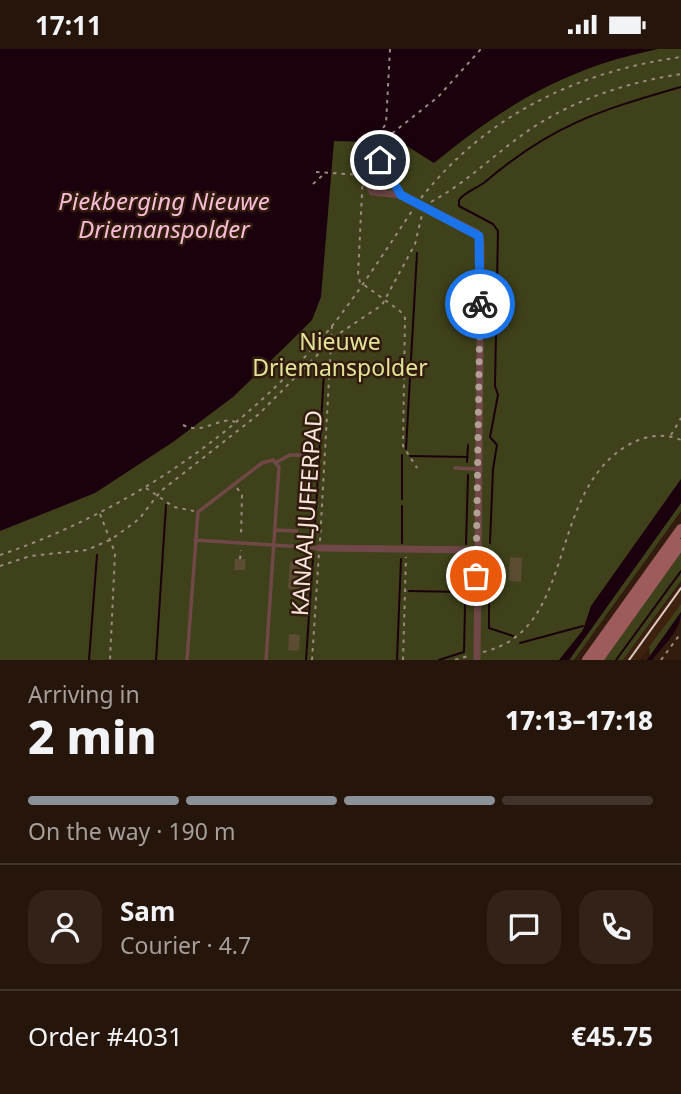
<!DOCTYPE html>
<html lang="en">
<head>
<meta charset="utf-8">
<style>
  :root { --surface:#26150a; --page:#322218; --text:#f1f3f6; --muted:#a49f9c; --line:#42342b; --accent:#8c9099 }
  body { margin:0; font-family:"Noto Sans",sans-serif; background:var(--page); color:var(--text); height:100vh; display:flex; flex-direction:column; font-size:26px; white-space:nowrap }
  * { box-sizing:border-box; margin:0 }
  p { font-size:23px; color:var(--muted) }
  .icon { flex:none; width:38px; height:38px; fill:none; stroke:currentColor; stroke-width:2; stroke-linecap:round; stroke-linejoin:round }
  .map { position:relative; height:611px; overflow:hidden }
  .drawer { display:flex; flex-direction:column; background:var(--surface); flex:1 }
  .drawer>* { flex:none }
  .pin { position:absolute; display:grid; place-items:center; width:60px; height:60px; color:#fff; margin:-30px; border:4px solid #fff; border-radius:50%; box-shadow:0 2px 7px #0007 }
  .courier { position:absolute; display:grid; place-items:center; width:70px; height:70px; margin:-35px; border:5px solid #1a73e8; border-radius:50%; background:#fff; color:#222; box-shadow:0 2px 9px #0007 }
  .headline em { font-style:normal; font-weight:800 }
  .headline div { display:flex; flex-direction:column-reverse }
  .headline { display:flex; align-items:center; justify-content:space-between; height:119px; padding:0 28px }
  h1 { font-size:46px; font-weight:800; line-height:52px }
  .bar { display:grid; grid-template-columns:repeat(4,1fr); gap:10px 7px; align-content:center; height:84px; padding:0 28px }
  .bar i { height:9px; border-radius:5px; background:var(--line) }
  .bar .active { background:var(--accent) }
  .bar p { grid-column:span 4 }
  .line { display:flex; align-items:center; gap:18px; padding:0 28px; border-top:2px solid var(--line) }
  .line div { flex:1 }
  .round { display:grid; place-items:center; flex:none; width:74px; height:74px; border-radius:21px; background:var(--page) }
  .status { display:flex; justify-content:space-between; align-items:center; height:49px; padding:0 35px; background:var(--surface); direction:ltr }
  .status svg { height:19px; fill:currentColor }
  .map>svg:first-child { display:block }
  .built { fill:#3f210f }
  .green { fill:#3f411a }
  .water { fill:#1b000e }
  .lines { fill:none; stroke-linecap:round; stroke-linejoin:round }
  .stream { stroke:#1b000e; stroke-width:2 }
  .building { fill:#5b4c32 }
  .path { stroke:#9d897e; stroke-width:2; stroke-dasharray:3.5 5; stroke-linecap:butt }
  .lane { stroke:#714848; stroke-width:3.5 }
  .street { stroke:#714848; stroke-width:7 }
  .secondary { stroke:#9d5b5c; stroke-width:10 }
  .tram { stroke:#deccc2; stroke-width:2 }
  .done { stroke:#b29f95; stroke-width:7; stroke-dasharray:0 12.6 }
  .route { stroke:#1a73e8; stroke-width:9 }
  .labels { text-anchor:middle; dominant-baseline:central; stroke-width:5; stroke-linejoin:round; paint-order:stroke }
  .park-label { font-size:23px; fill:#e0e499; stroke:#331c0e }
  .street-label { font-size:23px; fill:#f7e6dd; stroke:#331c0e }
  .water-label { font-size:24px; font-style:italic; fill:#f7bcd8; stroke:#331c0e }
</style>
</head>
<body>
<div class="status"><b>17:11</b><svg viewBox="0 0 49 12"><path d="M0 12V9h3v3zM5 12V6h3v6zM10 12V3h3v9zM15 12V0h3v12zM26 1h20v11H26zM47 4h2v5h-2z"/></svg></div>
<div class="map">
<svg width="681" height="611" viewBox="0 0 681 611">
  <rect width="100%" height="100%" fill="#331c0e"/>
  <path class="built" d="M681,535v20l-41,56h-16z"/>
  <path class="green" d="M0,0h681v446l-120,165h-561z
    M681,454v8l-107,149h-5z
    M681,498v34l-58,79h-22z
    M681,555v8l-31,44 -1,-9z"/>
  <path class="water" d="M0,0h658c-92,19 -152,55 -224,114l-32,-20 -68,-2 -13,156 -9,23 -22,22 -57,55 -60,45 -78,51 -95,38z
    M681,430v24l-112,157h-10l24,-30 8,-24z
    M681,563c0,18 -18,34 -29,48h-5z"/>
  <g class="lines">
    <path class="stream" d="M406,400l11,-196
      M410,407l58,1
      M467,413l1,-17
      M402,450v-44
      M314,493l10,-170
      M402,494v-37
      M490,494l3,-74 4,-24 -7,-8 8,-42 -3,-9 3,-155 -5,-7 -34,-18v-6c7,-9 17,-11 26,-18 65,-56 115,-72 196,-95
      M466,495l2,-69
      M489,512v67l24,8
      M409,542l55,1
      M520,594l63,-17
      M89,611l8,-105
      M156,611l10,-155
      M306,611l7,-103
      M397,611l4,-101
      M439,611l25,-8 2,-90
      M616,611l65,-89"/>
  </g>
  <path class="building" d="M510,508l12,1 -1,24 -12,-1z
    M235,510h11l-1,11h-11z
    M290,512l13,1 -3,27h-12z
    M289,585l11,1 -1,16 -11,-1z"/>
  <g class="lines">
    <path class="path" d="M390,0l-4,75 -22,29 -6,122 2,7 40,29 5,7 -2,128 14,22
      M381,106l4,-16 53,-42 43,-48
      M316,123l45,3
      M313,135l12,-11
      M421,149c67,-84 156,-126 260,-141
      M431,153c36,-20 58,-43 91,-67 47,-34 102,-52 159,-61
      M183,376c21,11 37,-10 52,-3
      M671,386l10,-17
      M146,439l28,19 20,4
      M237,439l5,7 -1,42
      M100,465l15,39 -5,107
      M320,492l12,-215
      M0,506c129,-44 245,-124 332,-229 30,-38 55,-78 82,-118
      M240,510l1,-9
      M0,517l30,-10 57,-6 25,-11 27,-20 22,-28 98,-77 78,-79 45,-30 33,-61 7,-29
      M483,603c96,-22 62,-161 147,-208 16,-9 34,-11 51,-4
      M312,611l7,-107
      M403,611l3,-103
      M455,611l16,-5
      M661,611l20,-27"/>
    <path class="lane" d="M277,413l13,-7h13
      M455,419l22,1
      M275,481l22,1
      M195,491l123,8
      M187,611l11,-148 64,-49 11,-3 6,7 -13,193"/>
    <path class="street" d="M401,146l-17,-33h-11l-4,24 3,6 29,3 76,38 4,10 -4,417
      M319,499l157,2"/>
    <path class="secondary" d="M587,611l94,-131
      M598,611l83,-116"/>
    <path class="tram" d="M629,611l52,-72"/>
  </g>
  <g class="lines">
    <path class="done" d="M476,527l4,-272"/>
    <path class="route" d="M380,111l21,35 78,41 1,68"/>
  </g>
  <g class="labels">
    <g class="park-label">
      <text x="340" y="292">Nieuwe<tspan x="340" dy="26">Driemanspolder</tspan></text>
    </g>
    <g class="street-label">
      <text transform="translate(306 464) rotate(-86)">KANAALJUFFERPAD</text>
    </g>
    <g class="water-label">
      <text x="164" y="151">Piekberging Nieuwe<tspan x="164" dy="28">Driemanspolder</tspan></text>
    </g>
  </g>
</svg>
<div class="pin" style="left:476px;top:527px;background:#ea580c"><svg class="icon" aria-label="bag" viewBox="0 0 24 24"><path d="M5 8h14l-1 12H6zM9 8a3 3 0 0 1 6 0"/></svg></div>
<div class="pin" style="left:380px;top:111px;background:#1f2937"><svg class="icon" aria-label="home" viewBox="0 0 24 24"><path d="M3 11l9-7 9 7M6 9v11h12V9"/></svg></div>
<div class="courier" style="left:480px;top:255px"><svg class="icon" aria-label="bike" viewBox="0 0 24 24"><circle cx="6" cy="16" r="4"/><circle cx="18" cy="16" r="4"/><path d="M6 16l4-8h5l3 8M10 8l3 8H6M13 5h3"/></svg></div>
</div>
<section class="drawer">
<div class="headline"><div><h1>2 min</h1><p>Arriving in</p></div><em>17:13–17:18</em></div>
<div class="bar"><i class="active"></i><i class="active"></i><i class="active"></i><i></i><p>On the way · 190 m</p></div>
<div class="line" style="height:126px"><a class="round"><svg class="icon" aria-label="person" viewBox="0 0 24 24"><circle cx="12" cy="8" r="4"/><path d="M4 21q1-7 8-7t8 7"/></svg></a><div><b>Sam</b><p>Courier · 4.7</p></div><a class="round"><svg class="icon" aria-label="chat" viewBox="0 0 24 24"><path d="M4 5h16v11H9l-5 4z"/></svg></a><a class="round"><svg class="icon" aria-label="phone" viewBox="0 0 24 24"><path d="M5 4h4l2 5-3 2q2 4 5 5l2-3 5 2v4C11 20 4 13 5 4z"/></svg></a></div>
<div class="line" style="height:91px"><div>Order #4031</div><b>€45.75</b></div>
</section>
</body>
</html>
